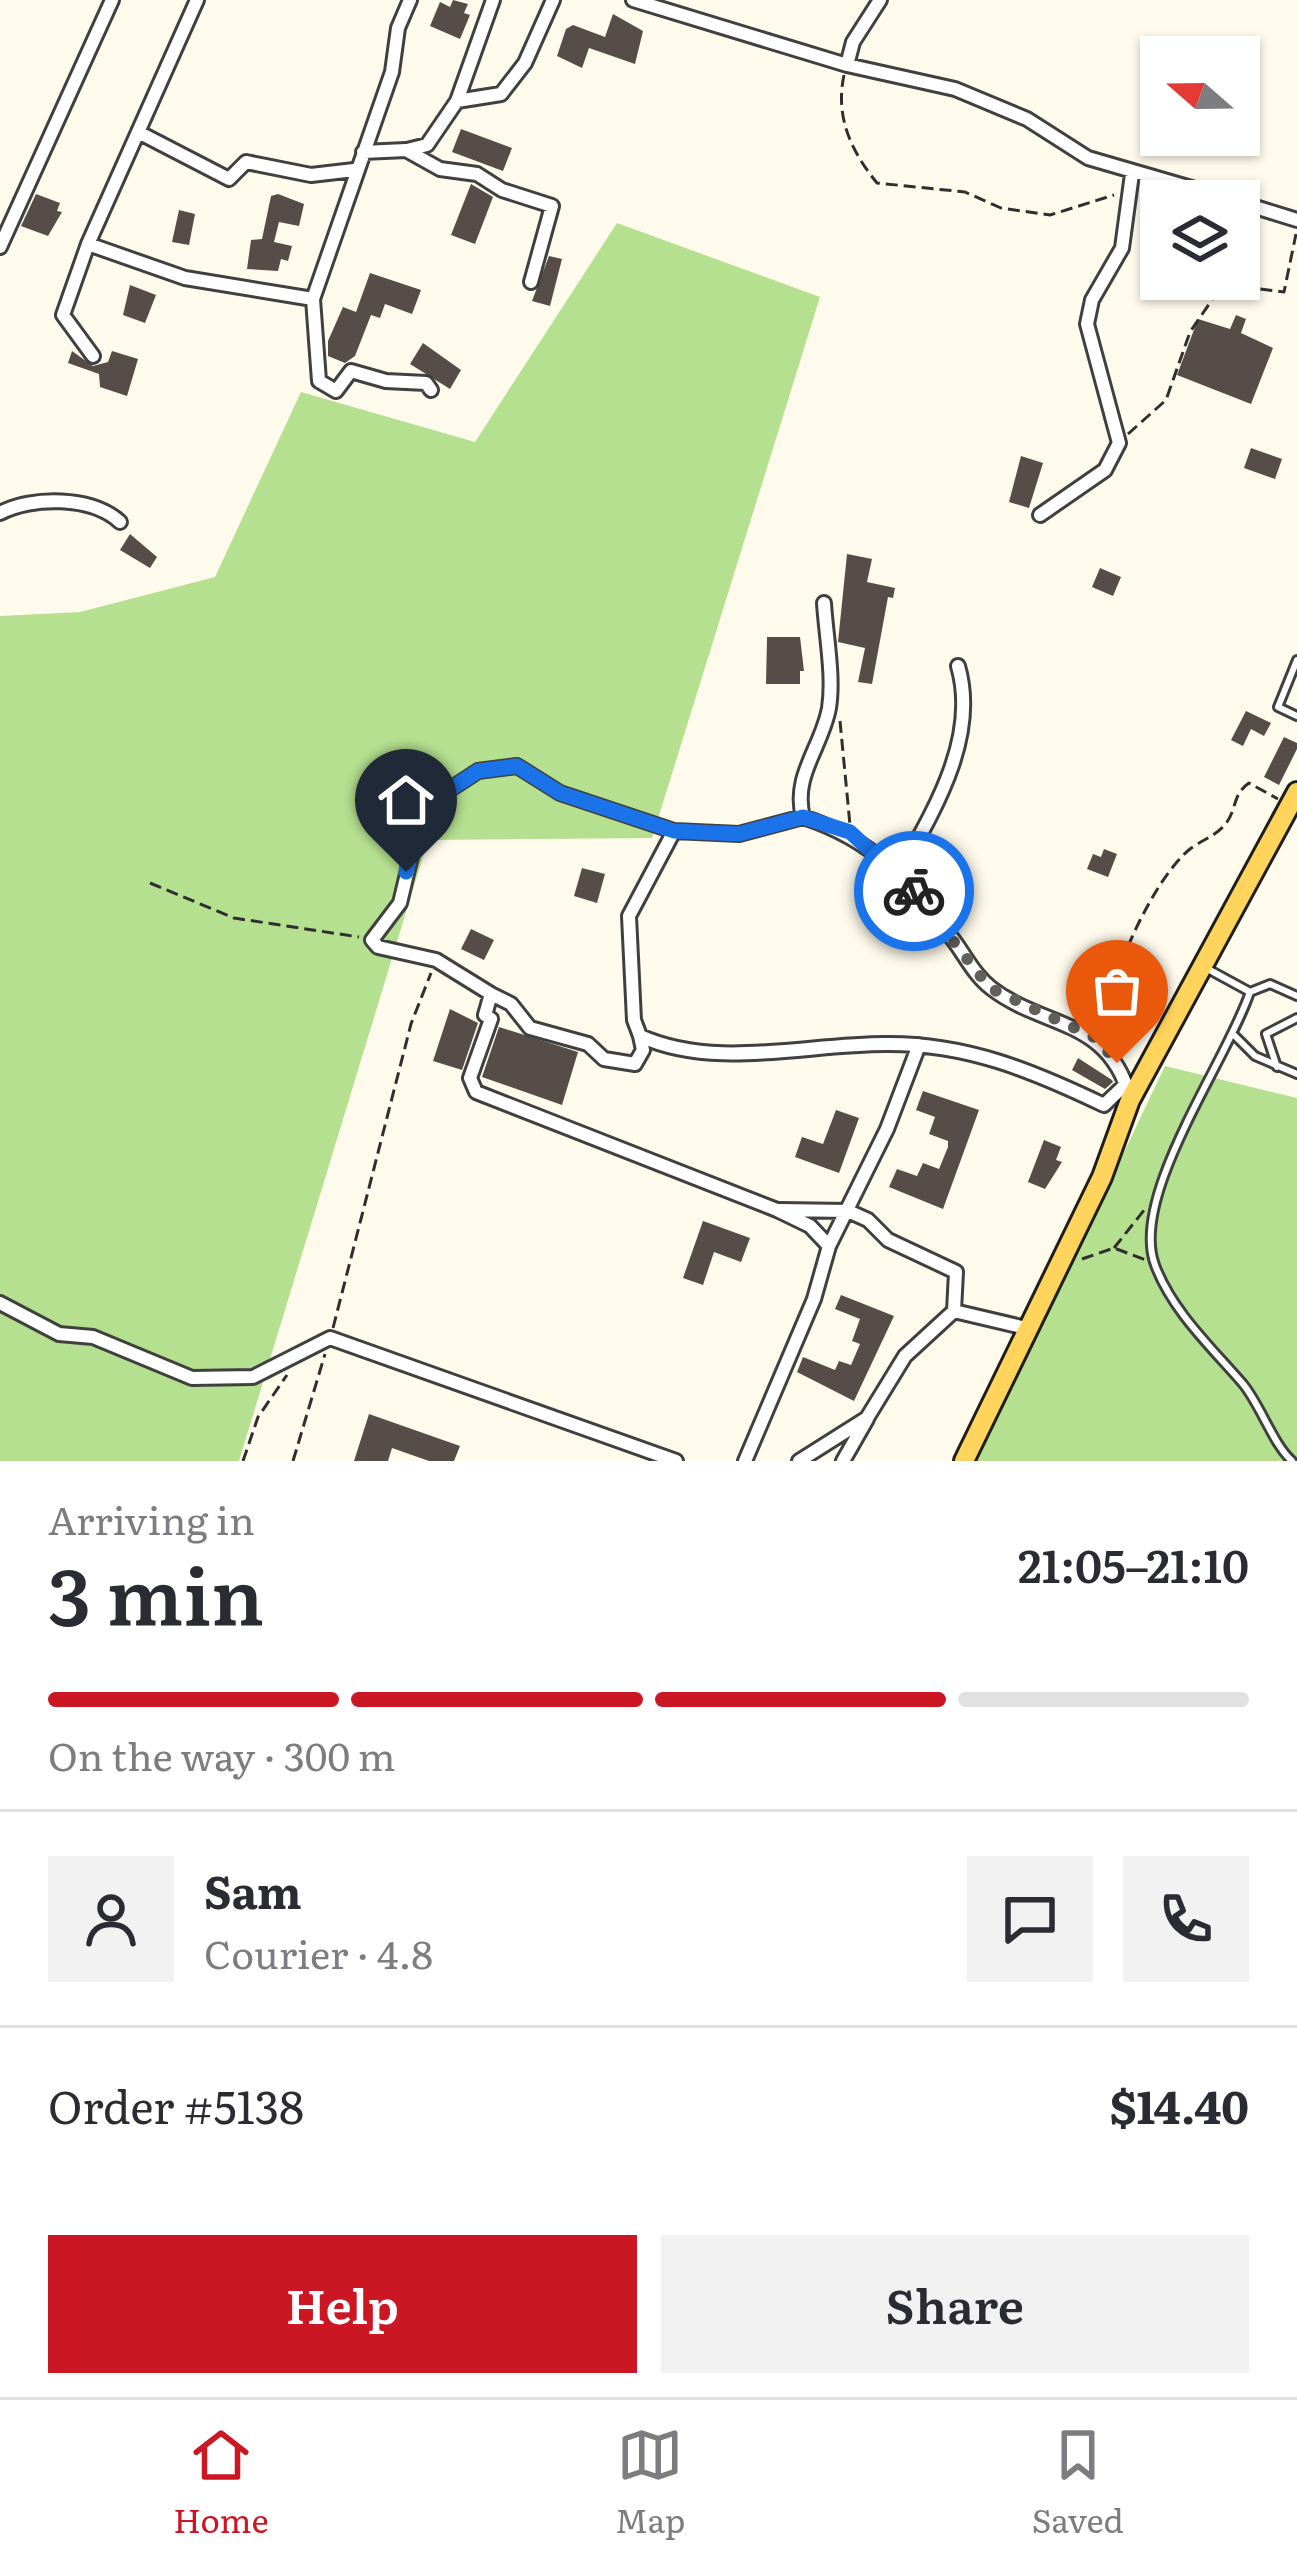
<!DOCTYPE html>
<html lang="en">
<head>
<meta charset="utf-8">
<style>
  :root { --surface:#fff; --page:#f2f2f3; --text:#2b2b33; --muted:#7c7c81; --line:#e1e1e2; --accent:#ca1723 }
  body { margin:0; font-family:Literata,serif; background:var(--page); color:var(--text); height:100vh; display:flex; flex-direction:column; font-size:45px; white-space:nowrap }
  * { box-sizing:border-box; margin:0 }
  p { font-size:39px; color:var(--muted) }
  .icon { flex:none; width:66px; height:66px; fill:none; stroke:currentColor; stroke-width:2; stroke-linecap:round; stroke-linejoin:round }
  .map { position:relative; height:1461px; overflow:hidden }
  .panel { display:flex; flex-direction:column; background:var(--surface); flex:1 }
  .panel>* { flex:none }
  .needle { width:78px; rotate:290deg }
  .fabs { position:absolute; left:1140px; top:36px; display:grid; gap:24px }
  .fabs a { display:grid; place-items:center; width:120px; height:120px; border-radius:0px; background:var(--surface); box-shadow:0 3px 9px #0004; font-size:60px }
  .pin { position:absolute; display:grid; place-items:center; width:102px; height:102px; color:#fff; margin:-123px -51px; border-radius:50% 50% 50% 0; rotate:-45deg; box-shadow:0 0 12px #0007 }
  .pin .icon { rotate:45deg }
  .courier { position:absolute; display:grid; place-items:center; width:120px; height:120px; margin:-60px; border:9px solid #1a73e8; border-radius:50%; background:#fff; color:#222; box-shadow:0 3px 15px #0007 }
  .overview em { font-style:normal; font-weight:600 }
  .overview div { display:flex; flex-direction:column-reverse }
  .overview { display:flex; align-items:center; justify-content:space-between; height:204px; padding:0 48px }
  h1 { font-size:78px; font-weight:600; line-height:90px }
  .bar { display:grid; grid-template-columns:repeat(4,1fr); gap:18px 12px; align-content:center; height:144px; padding:0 48px }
  .bar i { height:15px; border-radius:9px; background:var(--line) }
  .bar .selected { background:var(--accent) }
  .bar p { grid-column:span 4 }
  .line { display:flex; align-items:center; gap:30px; padding:0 48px; border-top:3px solid var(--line) }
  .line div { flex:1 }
  .round { display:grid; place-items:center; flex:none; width:126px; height:126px; border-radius:0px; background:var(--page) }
  .button { display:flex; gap:24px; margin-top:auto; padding:24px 48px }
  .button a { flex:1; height:138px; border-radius:0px; background:var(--accent); color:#fff; font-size:48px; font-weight:600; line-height:138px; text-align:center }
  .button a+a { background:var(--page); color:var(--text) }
  .menu { display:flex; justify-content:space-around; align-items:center; height:168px; border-top:3px solid var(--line); background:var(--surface); font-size:33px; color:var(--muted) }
  .menu a { display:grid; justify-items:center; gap:6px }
  .menu .selected { color:var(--accent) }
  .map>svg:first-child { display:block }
  .forest { fill:#b5e08f }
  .building { fill:#564d48 }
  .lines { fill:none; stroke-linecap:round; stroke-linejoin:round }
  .service-casing { stroke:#404040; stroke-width:12 }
  .minor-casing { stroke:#404040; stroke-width:18 }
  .primary-casing { stroke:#1e1e1e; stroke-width:24 }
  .path { stroke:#2f2f2f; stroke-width:3; stroke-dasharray:12 6; stroke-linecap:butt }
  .service { stroke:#fff; stroke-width:6 }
  .minor { stroke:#fff; stroke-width:12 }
  .primary { stroke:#ffd45c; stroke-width:18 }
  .done { stroke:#62605b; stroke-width:12; stroke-dasharray:0 21.6 }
  .route { stroke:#1a73e8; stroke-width:15 }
</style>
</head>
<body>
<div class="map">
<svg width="1297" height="1461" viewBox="0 0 1297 1461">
  <rect width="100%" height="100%" fill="#fffbec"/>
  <path class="forest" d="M617,223l203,74 -168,541 -224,2 -189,621h-239v-845l80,-4 135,-35 86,-185 174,50z
    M1165,1066l132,32v363h-320z"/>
  <path class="building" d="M453,0l15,4 -4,9 6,2 -10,24 -30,-13 10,-24 10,5z
    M613,14l30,17 -8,33 -46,-16 -7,20 -25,-12 9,-27 7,-4 32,12z
    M461,129l51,19 -9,23 -51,-19z
    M471,184l22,13 -18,47 -24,-9z
    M36,194l24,9 -3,8 5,1 -14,24 -27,-10z
    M278,194l26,10 -5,22 -20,-4 -5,20 18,4 -4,15 -7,-2 -3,12 -31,-2 4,-29 11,-1 9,-43z
    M179,210l16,4 -6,31 -17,-3z
    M549,256l13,3 -12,47 -18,-5z
    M370,273l51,17 -9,24 -27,-10 -5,14 -9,-3 -16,41 -10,7 -17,-7v-15l15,-34 13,5z
    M130,285l26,10 -11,28 -22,-8z
    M1236,315l10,4 -5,14 32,15 -22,56 -74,-29 21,-56 32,10z
    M423,343l38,27 -11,19 -40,-25z
    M72,351l21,15 15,-4 4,-11 26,8 -11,37 -27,-9 -1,-13 -31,-11z
    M1251,448l31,11 -7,20 -31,-11z
    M1021,456l22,7 -14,45 -20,-6z
    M130,534l27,23 -7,11 -30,-18z
    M847,554l25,5 -5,23 28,6 -2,10 -5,-1 -16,87 -14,-2 7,-34 -27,-6z
    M1100,568l21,9 -8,19 -21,-9z
    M767,637h33l4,34h-4v13h-34z
    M1246,711l25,12 -7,13 -13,-7 -8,17 -12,-6z
    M1284,737l13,6v6l-18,36 -15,-8z
    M1104,849l13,5 -9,23 -21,-8 6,-15 8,3z
    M582,868l23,6 -8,29 -23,-7z
    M471,929l23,11 -10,20 -23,-11z
    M450,1009l28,14 -16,47 -29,-9z
    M499,1027l79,25 -16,53 -80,-28z
    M1078,1058l34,22 1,2 -8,7 -33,-19z
    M923,1091l56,19 -36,99 -54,-22 8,-18 20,7 6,-13 16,6 9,-22v-6l-19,-7 6,-17 -19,-7z
    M836,1110l23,8 -20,55 -44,-16 7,-20 21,7z
    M1044,1140l17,7 -5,13 6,2 -17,27 -17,-7z
    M703,1221l47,17 -9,24 -27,-10 -11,33 -20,-7z
    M841,1295l53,21 -40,85 -57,-29 6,-15 32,13 4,-9 12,4 9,-21 -8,-3 8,-22 -25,-10z
    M369,1414l91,32 -6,15h-25l-37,-13 -4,13h-34z"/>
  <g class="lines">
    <g class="service-casing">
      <path id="service" d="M1297,660l-19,47 19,9
        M1206,968l44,24 20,-8 27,12
        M1250,992c-23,69 -121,204 -95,273 17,46 57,83 88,119 18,22 30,60 49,77
        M1235,1036l20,20 42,18
        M1277,1067l-11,-33 31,-16"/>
    </g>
    <g class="minor-casing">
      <path id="minor" d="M410,0l-12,28 -6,44 -79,227 6,82 17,10 15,-20 35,10 40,2 5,7
        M633,0l214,65 108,24 72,30 61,39 148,43
        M847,65l6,-23 27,-42
        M457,101l44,-7 24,-31 28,-63
        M140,133l89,46 17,-17 65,13 43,-5
        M407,150l20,-5 30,-44 36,-101
        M363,152l43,-2 34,19 37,5 25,16 50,16 -21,76
        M1239,202l58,18
        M88,244l97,34 128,21
        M0,247l112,-247
        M93,356l-30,-41 25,-71 109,-244
        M0,513c32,-17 92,-17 120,9
        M1040,515l65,-45 14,-27 -32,-119 5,-24 30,-52 10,-74
        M824,603c2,33 10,73 5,105 -7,39 -37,68 -26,109 73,24 102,61 148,120 13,16 22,37 40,51 50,39 112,30 136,100
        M674,831l-45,85 5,104 6,16c75,34 165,8 245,8 81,-1 148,27 219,61l22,-21
        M899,873c34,-61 80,-135 59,-207
        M491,994l20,10 19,24 58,16 16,15 31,5 8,-14 -3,-14
        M780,1210l68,1 20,9 20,20 68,32 -2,39
        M829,1246l58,-117 32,-84
        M0,1303l59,31 34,3 99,41 61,-1 77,-39 346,123
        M745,1461l69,-162 15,-53 -19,-20 -33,-16 -301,-118 -6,-14 21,-59 -6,-4 6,-21 -55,-34 -58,-13 -6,-7 28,-37 23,-96 55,-36 39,-5 43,27 114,38 65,3 64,-17
        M799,1461l68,-43 38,-62 49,-45 72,17
        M843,1461l24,-42"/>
    </g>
    <g class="primary-casing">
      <path id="primary" d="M964,1461l138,-284 28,-77 167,-308"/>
    </g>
    <path class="path" d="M844,75c-9,42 7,76 33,108l88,9 36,16 49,7 64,-20
      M1128,434l38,-34 24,-68 28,-41 18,-5 48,6 12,-58
      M840,721l10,104
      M150,883l84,35 125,19
      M1100,1032c9,-50 50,-150 90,-183 13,-10 27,-13 37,-27 10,-15 6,-28 22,-39l29,16
      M1114,1248l31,-39
      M1082,1259l32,-11 32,12
      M333,1328l78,-304 20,-51
      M243,1461l15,-44 29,-42
      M293,1461l32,-107"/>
    <use href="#service" class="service"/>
    <use href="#minor" class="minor"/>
    <use href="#primary" class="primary"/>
  </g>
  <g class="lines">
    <path class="done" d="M914,891l76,97 108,51 19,24"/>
    <path class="route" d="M406,872l17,-65 55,-36 39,-5 43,27 114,38 65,3 64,-17 47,15 64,59"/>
  </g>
</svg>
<div class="fabs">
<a><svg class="needle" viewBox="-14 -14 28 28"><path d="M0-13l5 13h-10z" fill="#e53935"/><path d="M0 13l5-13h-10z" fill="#7c7c81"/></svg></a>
<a><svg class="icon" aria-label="layers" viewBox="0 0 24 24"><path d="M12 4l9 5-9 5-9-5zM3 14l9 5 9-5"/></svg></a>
</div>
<div class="pin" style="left:1117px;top:1063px;background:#ea580c"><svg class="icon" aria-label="bag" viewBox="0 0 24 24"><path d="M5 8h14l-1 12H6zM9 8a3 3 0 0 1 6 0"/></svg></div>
<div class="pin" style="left:406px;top:872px;background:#1f2937"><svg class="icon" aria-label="home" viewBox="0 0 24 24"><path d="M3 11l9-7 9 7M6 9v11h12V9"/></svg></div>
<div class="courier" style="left:914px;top:891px"><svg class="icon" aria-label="bike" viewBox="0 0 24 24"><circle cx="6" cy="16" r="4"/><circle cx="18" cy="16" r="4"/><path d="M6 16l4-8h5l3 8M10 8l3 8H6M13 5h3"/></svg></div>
</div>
<section class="panel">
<div class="overview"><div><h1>3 min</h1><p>Arriving in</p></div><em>21:05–21:10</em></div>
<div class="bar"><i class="selected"></i><i class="selected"></i><i class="selected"></i><i></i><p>On the way · 300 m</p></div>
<div class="line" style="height:216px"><a class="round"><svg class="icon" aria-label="person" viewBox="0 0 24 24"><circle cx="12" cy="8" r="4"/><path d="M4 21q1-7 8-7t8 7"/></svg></a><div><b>Sam</b><p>Courier · 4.8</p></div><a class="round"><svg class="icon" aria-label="chat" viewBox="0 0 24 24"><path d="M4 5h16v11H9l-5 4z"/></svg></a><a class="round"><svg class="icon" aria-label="phone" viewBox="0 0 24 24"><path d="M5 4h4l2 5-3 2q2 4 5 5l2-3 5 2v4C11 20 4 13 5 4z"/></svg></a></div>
<div class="line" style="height:156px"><div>Order #5138</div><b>$14.40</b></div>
<div class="button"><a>Help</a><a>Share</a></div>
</section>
<nav class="menu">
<a class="selected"><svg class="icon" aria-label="home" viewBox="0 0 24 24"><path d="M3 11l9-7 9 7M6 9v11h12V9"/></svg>Home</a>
<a><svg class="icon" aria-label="map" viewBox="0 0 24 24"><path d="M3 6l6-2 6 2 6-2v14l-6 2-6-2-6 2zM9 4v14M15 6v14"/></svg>Map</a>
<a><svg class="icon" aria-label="saved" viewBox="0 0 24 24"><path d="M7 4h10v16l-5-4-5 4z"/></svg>Saved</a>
</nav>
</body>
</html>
